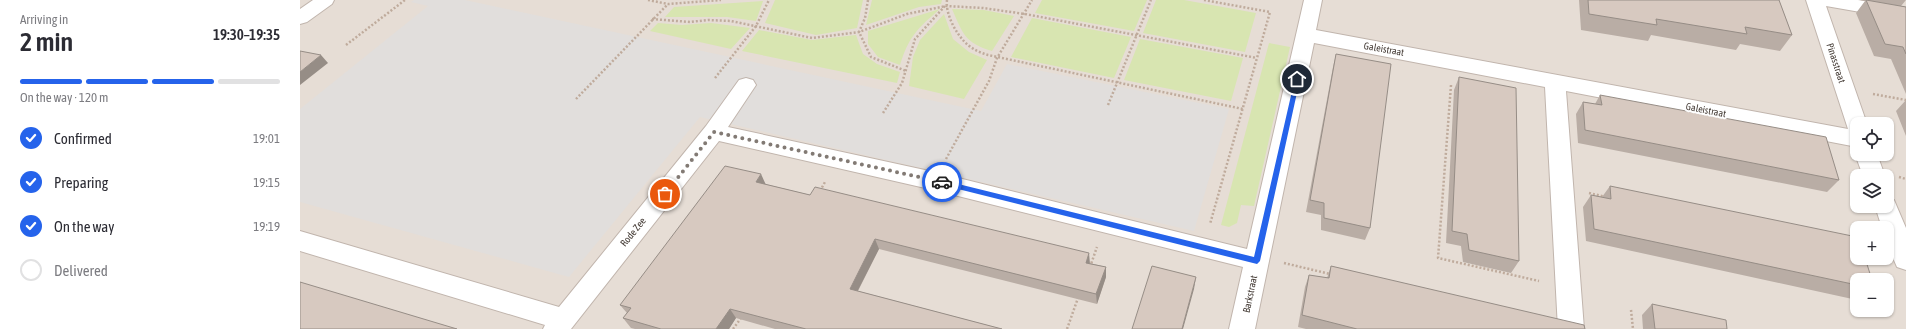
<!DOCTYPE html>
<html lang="en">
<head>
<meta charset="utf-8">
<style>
  :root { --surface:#fff; --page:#f2f2f3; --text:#2b2b33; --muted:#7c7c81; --line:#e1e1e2; --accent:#2563eb }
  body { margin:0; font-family:"Asap Condensed",sans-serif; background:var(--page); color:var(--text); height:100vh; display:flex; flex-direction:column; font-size:15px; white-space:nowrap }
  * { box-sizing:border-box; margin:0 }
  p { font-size:13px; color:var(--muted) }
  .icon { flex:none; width:22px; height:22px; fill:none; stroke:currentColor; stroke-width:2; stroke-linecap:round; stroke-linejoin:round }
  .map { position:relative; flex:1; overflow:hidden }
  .side { display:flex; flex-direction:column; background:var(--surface); width:300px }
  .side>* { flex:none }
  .buttons { position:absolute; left:1550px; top:117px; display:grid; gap:8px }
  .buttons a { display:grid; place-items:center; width:44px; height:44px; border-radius:8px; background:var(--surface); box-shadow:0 1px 3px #0004; font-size:20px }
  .pin { position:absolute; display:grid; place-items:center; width:34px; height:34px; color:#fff; margin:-17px; border:2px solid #fff; border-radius:50%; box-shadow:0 1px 4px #0007 }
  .courier { position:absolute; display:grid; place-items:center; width:40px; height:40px; margin:-20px; border:3px solid #2563eb; border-radius:50%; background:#fff; color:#222; box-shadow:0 1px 5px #0007 }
  .overview em { font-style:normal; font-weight:600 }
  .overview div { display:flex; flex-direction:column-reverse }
  .overview { display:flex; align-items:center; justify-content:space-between; height:68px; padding:0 20px }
  h1 { font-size:26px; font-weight:600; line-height:30px }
  .bar { display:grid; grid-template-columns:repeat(4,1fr); gap:6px 4px; align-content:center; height:48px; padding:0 20px }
  .bar i { height:5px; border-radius:3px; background:var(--line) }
  .bar .current { background:var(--accent) }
  .bar p { grid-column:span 4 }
  ol { padding:0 20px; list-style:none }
  li { display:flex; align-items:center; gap:12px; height:44px }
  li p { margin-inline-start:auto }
  li .icon { padding:4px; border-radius:50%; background:var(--accent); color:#fff; stroke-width:4 }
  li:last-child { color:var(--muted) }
  li i { width:22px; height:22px; border:2px solid var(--line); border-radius:50% }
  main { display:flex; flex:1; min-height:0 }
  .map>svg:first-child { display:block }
  .residential { fill:#e6ddd5; fill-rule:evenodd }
  .green { fill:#d8e5b1 }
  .parking { fill:#e1dedc }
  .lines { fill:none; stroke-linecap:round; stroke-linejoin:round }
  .minor-casing { stroke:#c1b5ad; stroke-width:2 }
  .path { stroke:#bfab9c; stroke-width:2.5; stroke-dasharray:2 2; stroke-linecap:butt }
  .minor { fill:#fff; fill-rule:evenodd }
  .wall { fill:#b9ada5 }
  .shaded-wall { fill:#968d86 }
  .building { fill:#d7c9c0; stroke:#968d86 }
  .route { fill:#2563eb }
  .done { stroke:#827a74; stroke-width:4; stroke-dasharray:0 7.2 }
  .labels { text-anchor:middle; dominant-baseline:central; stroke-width:4; stroke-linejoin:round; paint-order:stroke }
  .street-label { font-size:10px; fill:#453c36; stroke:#fff }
</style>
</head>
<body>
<main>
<section class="side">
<div class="overview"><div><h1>2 min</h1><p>Arriving in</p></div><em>19:30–19:35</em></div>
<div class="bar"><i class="current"></i><i class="current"></i><i class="current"></i><i></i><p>On the way · 120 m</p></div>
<ol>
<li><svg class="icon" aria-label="check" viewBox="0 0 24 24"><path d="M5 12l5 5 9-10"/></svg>Confirmed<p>19:01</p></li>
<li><svg class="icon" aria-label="check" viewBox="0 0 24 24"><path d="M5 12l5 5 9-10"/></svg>Preparing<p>19:15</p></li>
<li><svg class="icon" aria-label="check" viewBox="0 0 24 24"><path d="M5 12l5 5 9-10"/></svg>On the way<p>19:19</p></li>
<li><i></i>Delivered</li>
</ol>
</section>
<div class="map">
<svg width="1606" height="329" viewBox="0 0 1606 329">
  <rect width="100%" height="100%" fill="#f3ede7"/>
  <path class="residential" d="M0,0h1606v329h-1606zM1557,124h30v30h-30zM1557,176h30v30h-30zM1557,228h30v30h-30zM1557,280h30v30h-30z"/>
  <path class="green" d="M475,0h88l-6,28 -41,7 -51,-12z
    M572,0h70l-1,4 -22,3 -53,18z
    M742,0h105l-13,31 -99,-18z
    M856,0h28l72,13 -11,39 -102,-19z
    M463,1l-7,20 -29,-4h-62l9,-10z
    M640,9c-23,20 -31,27 -40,56l-22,-8 -10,-13v-13z
    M652,9l32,1 30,6 -22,35c-27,-8 -29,-17 -40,-42z
    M644,14l9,25 16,13 18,8 -23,39 -55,-13 4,-29 7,-17z
    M732,18l99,19 -17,41 -103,-21z
    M358,23l24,2 29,-2 39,5 -19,21 -81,-18z
    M459,30l53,10 44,-5 7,19 14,10 23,8 -3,11 -155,-32z
    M840,39l103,19 -12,43 -107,-21z
    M969,43l21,4 -36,159 -13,-1 -4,18 -8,4 -8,-2z"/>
  <path class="parking" d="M114,0h51l516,111 26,-47 222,45 -35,122 -494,-114 -131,160 -269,-75v-93l128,-103 -17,-4z"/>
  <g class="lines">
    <g class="minor-casing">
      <path id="minor" d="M13,0h21l-2,4 -25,18 -7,2v-15z
        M1004,0h18l-6,30 532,99 -42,-129h52l48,8v12l-80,-14 41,118h-10v23l-291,-56 18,238h-26l-13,-242 -231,-44 -59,286h-26l14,-62 -309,-77 -215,-49 -148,188h-28l2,-4 -245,-74v-20l259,76 147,-181 33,-46 7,-2 7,2 3,5 -28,42 206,45 313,77z
        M1557,151v3h20l8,22h-22l-8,-22z
        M1587,197l7,3 12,28v42l-9,-3c-6,-13 -10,-25 -10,-39h-5l-7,-22h12z"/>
    </g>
    <path class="path" d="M348,0l20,4 53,-4
      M568,0l-3,18 -6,14 12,25 35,14
      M647,0c-2,14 10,36 21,45 6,5 13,8 20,10l255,54
      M904,0l66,12 -60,212
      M352,19l38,3 18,-2 23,1 81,17 47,-6 48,-18 39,-8 37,2 42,6 232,44
      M46,45l59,-45
      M415,78l41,-52 13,-26
      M1151,85l-13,173 101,23
      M1573,94l33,6
      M276,99l92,-95
      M808,105l43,-105
      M583,113l19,-30 13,-44 30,-33
      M646,159l43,-78 8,-23 35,-58
      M1599,177l7,2
      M520,191l5,-9
      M1289,193l17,4
      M984,263l46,11
      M790,267l7,-20
      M1331,310l2,19
      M433,329l8,-11
      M767,329l11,-31"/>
    <use href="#minor" class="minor"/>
  </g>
  <path class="wall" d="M1279,0h200l13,35 -12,16 -40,-7 -4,6 -85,-15 -3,6 -67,-11z
    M1560,0h46l-5,6 5,1v87l-15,-35 -17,-3 -18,-43 9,-12z
    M1036,54l34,174 -5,12 -44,-10v-15l-15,-3 27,-145z
    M1159,77l60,184 -8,12 -48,-11 -2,-16 -15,-3 8,-153z
    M1300,95l239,85 -12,12 -249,-49 -2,-29 7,-12 12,2z
    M1606,100v36l-10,-25z
    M465,184l341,83v10l-9,27 -218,-55 -21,42 144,38h-227l-39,-11 -7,11h-94l-4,-1 -8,-10 4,-5 -7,-8z
    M1310,186l247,94v20l-271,-59 -3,-34 8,-12 11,2z
    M1031,266l254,63h-279l-8,-2 7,-40 4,-12 18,3z
    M1352,304l75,25h-84l-1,-14z"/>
  <path class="shaded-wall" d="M21,55l7,8 -28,22v-13z
    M461,174l5,11 -10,-3z
    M575,239l4,10 -25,49 -4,-9z
    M789,253l1,11 -4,-1z
    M806,267v10l-9,27 -1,-10z
    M896,277l-2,12 -11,40h-1z
    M430,309l6,9 -7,11h-13z"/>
  <path class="building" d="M1288,0h191l13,35 -47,-8 2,7 -91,-15 1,6 -68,-11z
    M1566,0l40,7v47l-3,-7 -18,-3z
    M0,51l21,4 -21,17z
    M1036,54l55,10 -21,164 -46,-10v-15l-14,-3z
    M1159,77l57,11 3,173 -50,-11 -2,-16 -15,-3z
    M1300,95l226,42 13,43 -254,-50 -2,-28 19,3z
    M425,166l36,8 -5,8 54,13 5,-8 274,66 -3,10 20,4 -10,27 -221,-55 -25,50 152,40h-196l-76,-20 -14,20h-55l-38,-11 8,-10 -11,-3z
    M1310,186l247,51v21h8l7,22h-15v5l-263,-56 -3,-34 20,4z
    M852,266l44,11 -14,52h-50z
    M1031,266l253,59 1,4h-228l-55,-14 7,-40 20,3z
    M0,282l157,47h-157z
    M1352,304l74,16 1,9h-72z"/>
  <path class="route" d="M995,78l5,1 -40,182 -3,3 -315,-79 -4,-3 4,-2 312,77z"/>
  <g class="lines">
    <path class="done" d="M365,194l49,-62 228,50"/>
  </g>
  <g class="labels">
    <g class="street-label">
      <text transform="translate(1084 49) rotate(10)">Galeistraat</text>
      <text transform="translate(1536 63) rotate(72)">Pinasstraat</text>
      <text transform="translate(1406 110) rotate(11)">Galeistraat</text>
      <text transform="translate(333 232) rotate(-51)">Rode Zee</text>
      <text transform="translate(950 294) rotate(-78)">Barkstraat</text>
    </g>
  </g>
</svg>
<div class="buttons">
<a><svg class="icon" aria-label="locate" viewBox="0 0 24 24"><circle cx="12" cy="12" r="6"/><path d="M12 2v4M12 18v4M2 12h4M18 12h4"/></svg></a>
<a><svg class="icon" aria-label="layers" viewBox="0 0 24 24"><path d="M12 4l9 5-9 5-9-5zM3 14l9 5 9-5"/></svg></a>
<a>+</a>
<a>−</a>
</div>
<div class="pin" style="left:365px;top:194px;background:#ea580c"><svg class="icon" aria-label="bag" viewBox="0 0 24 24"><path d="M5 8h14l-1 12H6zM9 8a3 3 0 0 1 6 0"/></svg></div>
<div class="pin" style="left:997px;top:79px;background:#1f2937"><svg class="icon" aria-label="home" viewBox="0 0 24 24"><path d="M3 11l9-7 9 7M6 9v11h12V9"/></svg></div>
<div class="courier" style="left:642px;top:182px"><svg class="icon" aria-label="car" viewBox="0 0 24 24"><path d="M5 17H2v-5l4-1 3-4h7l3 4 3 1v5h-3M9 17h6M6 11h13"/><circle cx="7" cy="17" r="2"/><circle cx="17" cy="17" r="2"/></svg></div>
</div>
</main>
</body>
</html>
